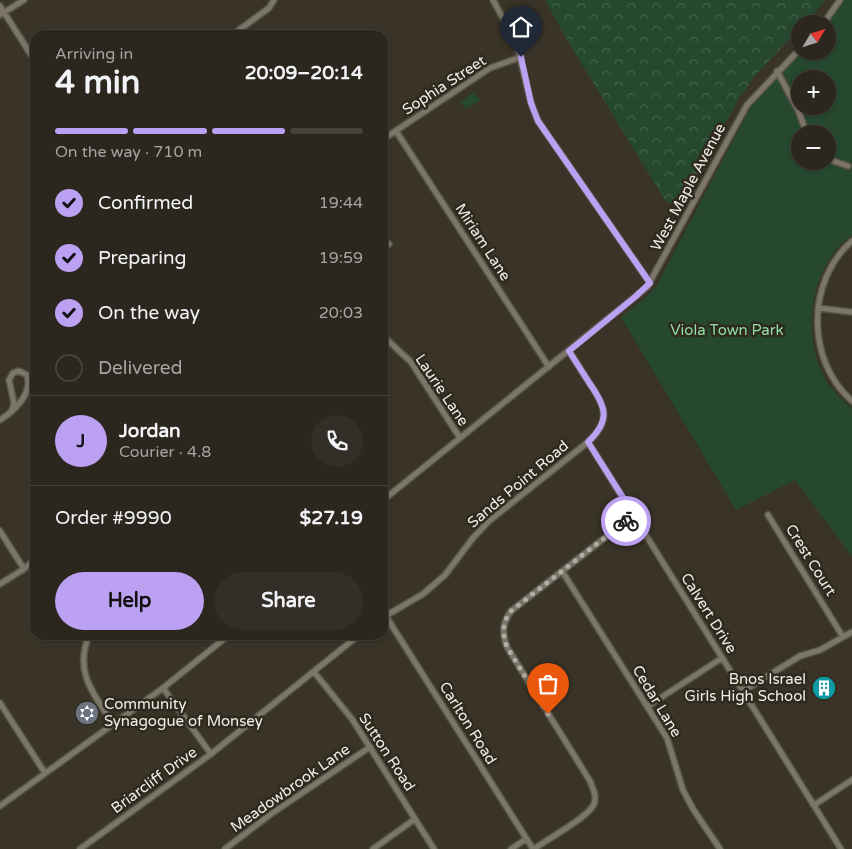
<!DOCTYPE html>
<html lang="en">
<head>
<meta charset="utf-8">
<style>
  :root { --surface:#2b261e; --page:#332e27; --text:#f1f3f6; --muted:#a6a5a4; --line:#47433c; --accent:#bca0f2 }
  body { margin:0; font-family:"Varela Round",sans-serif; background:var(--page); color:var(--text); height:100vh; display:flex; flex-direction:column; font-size:19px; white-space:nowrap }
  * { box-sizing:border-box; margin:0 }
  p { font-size:16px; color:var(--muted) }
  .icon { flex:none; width:28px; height:28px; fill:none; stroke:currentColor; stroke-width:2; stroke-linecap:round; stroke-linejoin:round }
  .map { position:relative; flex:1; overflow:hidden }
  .drawer { position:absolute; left:30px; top:30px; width:358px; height:610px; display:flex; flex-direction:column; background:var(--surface); border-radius:15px; box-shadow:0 1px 4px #0004,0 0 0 1px var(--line) }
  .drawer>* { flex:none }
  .needle { width:32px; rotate:52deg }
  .controls { position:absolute; left:791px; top:15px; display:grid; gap:10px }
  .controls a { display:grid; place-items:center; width:45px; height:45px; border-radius:50%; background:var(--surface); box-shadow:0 1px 4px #0004,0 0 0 1px var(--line); font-size:25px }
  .pin { position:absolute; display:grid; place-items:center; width:42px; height:42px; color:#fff; margin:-51px -21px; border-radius:50% 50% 50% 0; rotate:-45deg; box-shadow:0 0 5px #0007 }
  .pin .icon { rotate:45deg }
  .courier { position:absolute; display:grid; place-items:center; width:50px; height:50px; margin:-25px; border:4px solid #bca0f2; border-radius:50%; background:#fff; color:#222; box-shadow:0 1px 6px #0007 }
  .summary em { font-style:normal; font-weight:800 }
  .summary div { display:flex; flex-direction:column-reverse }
  .summary { display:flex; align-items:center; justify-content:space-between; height:85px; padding:0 25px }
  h1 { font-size:32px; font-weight:800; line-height:38px }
  .bar { display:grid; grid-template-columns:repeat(4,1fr); gap:8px 5px; align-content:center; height:60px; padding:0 25px }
  .bar i { height:6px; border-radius:4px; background:var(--line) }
  .bar .selected { background:var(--accent) }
  .bar p { grid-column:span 4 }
  .line { display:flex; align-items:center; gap:12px; padding:0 25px; border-top:1px solid var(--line) }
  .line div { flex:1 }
  .round { display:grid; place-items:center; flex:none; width:52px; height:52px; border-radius:26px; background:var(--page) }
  ol { padding:0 25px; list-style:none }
  li { display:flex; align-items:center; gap:15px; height:55px }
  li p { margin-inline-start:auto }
  li .icon { padding:5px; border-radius:50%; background:var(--accent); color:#111; stroke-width:4 }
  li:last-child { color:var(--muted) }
  li i { width:28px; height:28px; border:2px solid var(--line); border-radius:50% }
  .cta { display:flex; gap:10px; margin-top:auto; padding:10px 25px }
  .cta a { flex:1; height:58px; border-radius:30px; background:var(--accent); color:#111; font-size:20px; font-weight:800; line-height:58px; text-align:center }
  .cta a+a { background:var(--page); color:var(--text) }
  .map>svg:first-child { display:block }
  .forest { fill:url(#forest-crowns) }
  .park { fill:#26482f; fill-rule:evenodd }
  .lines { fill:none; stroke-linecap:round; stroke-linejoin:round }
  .minor-casing { stroke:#575248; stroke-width:8 }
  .minor { stroke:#7c7669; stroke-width:5 }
  .done { stroke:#b1ada4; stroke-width:5; stroke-dasharray:0 9 }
  .route { stroke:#bca0f2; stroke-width:6 }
  .labels { text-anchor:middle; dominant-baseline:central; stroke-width:5; stroke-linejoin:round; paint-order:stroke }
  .street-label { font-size:15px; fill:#f2eee7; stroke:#2f291e }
  .park-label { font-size:15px; fill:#8fdea3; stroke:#2f291e }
  .poi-label { font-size:15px; fill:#f2eee7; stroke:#2f291e; text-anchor:end }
</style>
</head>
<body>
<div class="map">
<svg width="852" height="849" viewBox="0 0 852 849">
  <defs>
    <pattern id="forest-crowns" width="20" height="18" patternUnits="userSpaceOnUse" patternTransform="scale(1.25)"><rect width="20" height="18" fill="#26482f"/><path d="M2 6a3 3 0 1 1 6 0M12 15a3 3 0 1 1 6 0" fill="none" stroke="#46634d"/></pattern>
  </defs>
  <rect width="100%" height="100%" fill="#393328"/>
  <path class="forest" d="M545,0h281l-22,24h-4v4l-46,49 -16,23 -47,86 -11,15 -7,3 -7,-2 -99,-162z"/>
  <path class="park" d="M844,0h8v235c-42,30 -51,98 -28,142 7,13 18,22 28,32v148l-57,-77 -59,30 -115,-193 23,-18 13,-14 94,-179 52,-55h25l-1,-27zM800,79h28v27h-28zM800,134h28v27h-28z
    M474,92l6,8 -14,9 -6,-7z"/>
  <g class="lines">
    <g class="minor-casing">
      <path id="minor" d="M493,0l23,42 15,61 7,18 112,162
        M0,6l35,55
        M0,15l24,-15
        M823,24l17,-24
        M232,35l37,-27 5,-8
        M777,71l21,39 9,24
        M396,131l153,236
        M382,140l108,-72 31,-11
        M828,159l20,7
        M852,241c-46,40 -46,120 0,160
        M382,249l7,-5
        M35,265v-1
        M818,308l34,4
        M382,335l29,27 49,76
        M0,420c14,-9 33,-26 27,-45l-8,-4 -6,2 -4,7 5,23 -2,7
        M588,442l253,407
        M382,501l265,-214 100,-182 53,-56
        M0,531l24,38
        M562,571l105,167 16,52 10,19 27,40
        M0,584l24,-15 11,-10
        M382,610l151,239
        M382,618l41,-24 22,-19 28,-37 16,-17 99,-79c23,-21 18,-35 2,-58 -7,-11 -14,-22 -21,-33
        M89,635c-15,38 4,57 24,89
        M843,637l9,-5
        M314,672l38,47 82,130
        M163,688l48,66
        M743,691l57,-35 20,-6 23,-13 -75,-122
        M0,703l45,70
        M648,706l74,-48
        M814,805l38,-25
        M0,806l163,-118 66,-53
        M80,849l131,-95 148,-119
        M225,849l46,-35 99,-67
        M373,849l42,-30
        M511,849l15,-10
        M534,849c12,-9 55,-32 60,-45 3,-8 -1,-15 -4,-23l-83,-134c-5,-14 -5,-24 4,-36l123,-96"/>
    </g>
    <use href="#minor" class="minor"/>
  </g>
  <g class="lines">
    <path class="done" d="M548,714l-41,-67c-5,-14 -5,-24 4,-36l115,-90"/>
    <path class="route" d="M521,57l10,46 7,18 112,162 -15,14 -66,54c7,11 14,22 21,33 16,23 21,36 -2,58l46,73 -8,6"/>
  </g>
  <defs>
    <g id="building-disc" transform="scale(1.25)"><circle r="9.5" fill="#0f9aa8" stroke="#2f291e"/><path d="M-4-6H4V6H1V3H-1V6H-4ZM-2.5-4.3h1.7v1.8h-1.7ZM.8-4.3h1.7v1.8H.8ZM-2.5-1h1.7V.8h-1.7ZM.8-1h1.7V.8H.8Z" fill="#fff"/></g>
    <g id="synagogue-disc" transform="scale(1.25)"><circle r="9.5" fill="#6b7280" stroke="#2f291e"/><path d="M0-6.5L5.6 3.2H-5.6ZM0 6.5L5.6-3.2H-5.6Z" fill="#fff"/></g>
  </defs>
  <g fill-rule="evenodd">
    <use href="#building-disc" x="824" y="688"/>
    <use href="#synagogue-disc" x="87" y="713"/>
  </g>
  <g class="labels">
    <g class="street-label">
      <text transform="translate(444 85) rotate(-33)">Sophia Street</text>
      <text transform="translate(688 187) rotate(-62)">West Maple Avenue</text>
      <text transform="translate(483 242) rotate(57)">Miriam Lane</text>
      <text transform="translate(442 390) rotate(56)">Laurie Lane</text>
      <text transform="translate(518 484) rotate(-40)">Sands Point Road</text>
      <text transform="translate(811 560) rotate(58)">Crest Court</text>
      <text transform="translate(709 613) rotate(58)">Calvert Drive</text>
      <text transform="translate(657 701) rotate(59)">Cedar Lane</text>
      <text transform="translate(468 723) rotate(58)">Carlton Road</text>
      <text transform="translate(387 752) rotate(57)">Sutton Road</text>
      <text transform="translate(154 780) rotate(-36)">Briarcliff Drive</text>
      <text transform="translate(290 788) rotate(-35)">Meadowbrook Lane</text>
    </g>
    <g class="park-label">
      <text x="727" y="330">Viola Town Park</text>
    </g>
    <g class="poi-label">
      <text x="806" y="679">Bnos Israel<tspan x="806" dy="17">Girls High School</tspan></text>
      <text x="104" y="704" text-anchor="start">Community<tspan x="104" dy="17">Synagogue of Monsey</tspan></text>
    </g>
  </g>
</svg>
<div class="controls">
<a><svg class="needle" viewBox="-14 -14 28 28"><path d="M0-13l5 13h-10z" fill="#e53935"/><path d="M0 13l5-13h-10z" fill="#a6a5a4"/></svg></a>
<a>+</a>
<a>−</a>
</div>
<div class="pin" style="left:548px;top:714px;background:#ea580c"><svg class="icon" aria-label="bag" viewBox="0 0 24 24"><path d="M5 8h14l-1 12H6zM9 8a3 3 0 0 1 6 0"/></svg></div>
<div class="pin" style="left:521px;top:57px;background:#1f2937"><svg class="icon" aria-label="home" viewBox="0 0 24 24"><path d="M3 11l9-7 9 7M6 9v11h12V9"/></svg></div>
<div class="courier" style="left:626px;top:521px"><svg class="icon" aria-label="bike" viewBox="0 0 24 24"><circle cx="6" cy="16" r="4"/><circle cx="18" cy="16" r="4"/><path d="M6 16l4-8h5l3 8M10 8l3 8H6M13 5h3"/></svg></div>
<section class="drawer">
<div class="summary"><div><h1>4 min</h1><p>Arriving in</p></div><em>20:09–20:14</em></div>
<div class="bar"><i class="selected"></i><i class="selected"></i><i class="selected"></i><i></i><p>On the way · 710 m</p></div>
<ol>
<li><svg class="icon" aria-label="check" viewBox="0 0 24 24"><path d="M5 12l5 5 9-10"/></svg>Confirmed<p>19:44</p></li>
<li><svg class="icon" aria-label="check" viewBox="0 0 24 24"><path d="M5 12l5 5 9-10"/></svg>Preparing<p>19:59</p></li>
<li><svg class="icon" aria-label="check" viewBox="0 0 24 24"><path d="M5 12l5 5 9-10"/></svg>On the way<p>20:03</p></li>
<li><i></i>Delivered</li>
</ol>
<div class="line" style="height:90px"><b class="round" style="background:var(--accent);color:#111">J</b><div><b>Jordan</b><p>Courier · 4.8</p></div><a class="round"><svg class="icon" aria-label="phone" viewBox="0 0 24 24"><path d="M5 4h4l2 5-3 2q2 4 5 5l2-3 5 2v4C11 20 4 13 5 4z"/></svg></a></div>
<div class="line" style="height:65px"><div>Order #9990</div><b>$27.19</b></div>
<div class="cta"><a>Help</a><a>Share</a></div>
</section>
</div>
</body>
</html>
